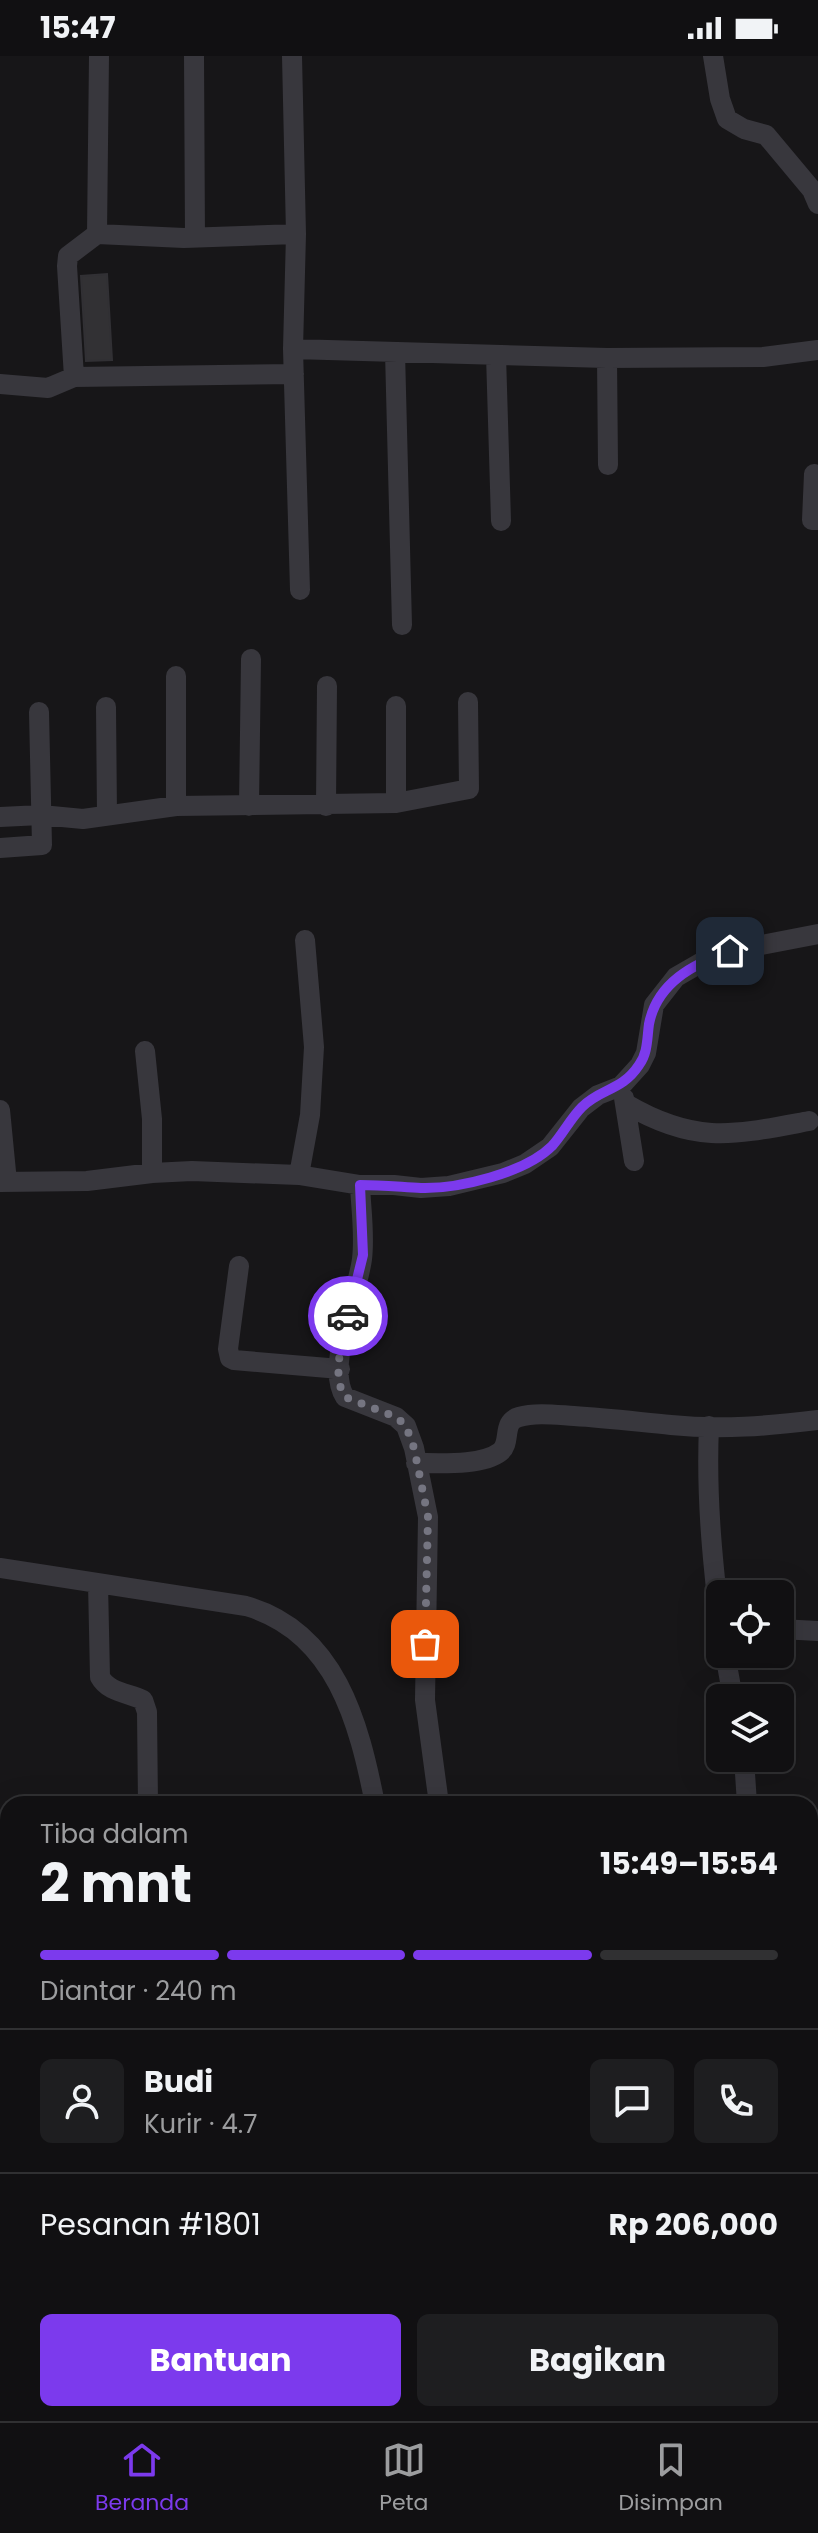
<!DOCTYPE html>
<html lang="id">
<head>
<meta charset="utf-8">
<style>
  :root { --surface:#111012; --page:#1e1e20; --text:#f1f3f6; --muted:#9c9d9f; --line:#303032; --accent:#7c3aed }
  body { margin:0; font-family:Poppins,sans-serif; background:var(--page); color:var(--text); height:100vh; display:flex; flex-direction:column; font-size:30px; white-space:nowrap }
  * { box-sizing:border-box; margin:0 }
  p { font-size:26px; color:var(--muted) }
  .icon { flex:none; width:44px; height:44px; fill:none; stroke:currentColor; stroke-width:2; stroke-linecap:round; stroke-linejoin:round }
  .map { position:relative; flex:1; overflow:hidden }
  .details { position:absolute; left:0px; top:1740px; width:818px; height:626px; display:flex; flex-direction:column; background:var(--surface); border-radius:24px 24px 0 0; box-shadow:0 8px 32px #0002,0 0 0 2px var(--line) }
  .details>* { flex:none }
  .tools { position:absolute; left:706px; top:1524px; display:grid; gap:16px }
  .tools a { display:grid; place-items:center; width:88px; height:88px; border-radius:12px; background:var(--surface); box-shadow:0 8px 32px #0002,0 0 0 2px var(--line); font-size:40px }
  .pin { position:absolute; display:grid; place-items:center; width:68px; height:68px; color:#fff; margin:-34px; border-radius:16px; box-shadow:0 4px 12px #0006 }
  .courier { position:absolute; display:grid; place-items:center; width:80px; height:80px; margin:-40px; border:6px solid #7c3aed; border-radius:50%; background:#fff; color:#222; box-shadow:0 2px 10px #0007 }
  .headline em { font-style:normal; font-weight:700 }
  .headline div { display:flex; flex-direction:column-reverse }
  .headline { display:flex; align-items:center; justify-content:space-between; height:136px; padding:0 40px }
  h1 { font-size:52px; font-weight:700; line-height:60px }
  .bar { display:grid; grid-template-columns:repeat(4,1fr); gap:12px 8px; align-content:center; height:96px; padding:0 40px }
  .bar i { height:10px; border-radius:6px; background:var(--line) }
  .bar .on { background:var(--accent) }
  .bar p { grid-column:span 4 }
  .line { display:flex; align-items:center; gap:20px; padding:0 40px; border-top:2px solid var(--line) }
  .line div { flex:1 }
  .round { display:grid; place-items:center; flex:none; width:84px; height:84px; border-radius:12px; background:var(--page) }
  .primary-button { display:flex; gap:16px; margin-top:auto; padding:16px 40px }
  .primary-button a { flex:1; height:92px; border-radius:12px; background:var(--accent); color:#fff; font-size:32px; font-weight:700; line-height:92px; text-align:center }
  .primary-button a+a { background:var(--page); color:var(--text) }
  .status { display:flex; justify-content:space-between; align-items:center; height:56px; padding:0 40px; background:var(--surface); direction:ltr }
  .status svg { height:22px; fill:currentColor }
  .dock { display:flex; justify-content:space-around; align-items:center; height:112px; border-top:2px solid var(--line); background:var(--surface); font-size:22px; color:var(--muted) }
  .dock a { display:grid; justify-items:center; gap:4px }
  .dock .on { color:var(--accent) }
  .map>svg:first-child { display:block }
  .water { fill:#2b303d }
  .building { fill:#323134; stroke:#313034; stroke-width:2 }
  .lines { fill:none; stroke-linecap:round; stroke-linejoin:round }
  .minor { stroke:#38373d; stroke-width:20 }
  .done { stroke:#757581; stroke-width:8; stroke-dasharray:0 14.4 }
  .route { stroke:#7c3aed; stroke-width:10 }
</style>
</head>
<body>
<div class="status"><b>15:47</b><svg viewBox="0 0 49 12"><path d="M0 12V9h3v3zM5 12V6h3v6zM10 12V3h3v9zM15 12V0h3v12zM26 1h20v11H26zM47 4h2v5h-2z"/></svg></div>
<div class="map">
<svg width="818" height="2365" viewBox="0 0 818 2365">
  <rect width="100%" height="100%" fill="#171618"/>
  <path class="water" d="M0,2048h8v58l-8,-2z"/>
  <path class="building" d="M107,218l5,86 -26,1 -5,-85z"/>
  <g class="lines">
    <path class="minor" d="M194,0l1,182
      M292,0l4,178 -3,115 7,241
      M713,0l7,43 7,20 17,10 22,6 46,55 6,14
      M97,178l87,4 112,-4
      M293,293l314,9 156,-1 55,-7
      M395,296l7,273
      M496,299l5,166
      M607,302l1,107
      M74,321l-7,-111 1,-10 29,-22 2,-178
      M0,328l48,4 26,-11 220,-3
      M814,418l-2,46h6
      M396,650v97
      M106,651l1,108
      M176,750v-130
      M249,750l2,-147
      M326,750l1,-120
      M0,761l41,-2 42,4 93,-13 220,-3 73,-14 -1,-87
      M0,792l42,-3 -3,-133
      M145,995l7,68v54
      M624,1042l10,63
      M626,1048c70,41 108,31 183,17
      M0,1054l7,72
      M299,1119l11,-60 4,-68 -9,-107
      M0,1126l87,-1 65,-8 40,-2 107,4 61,10h34l27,3 28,-2 54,-13 22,-9 25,-17 31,-39 17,-13 23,-9 19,-21 6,-12 8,-48 22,-28 33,-19 21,-7 88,-17
      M360,1129c1,24 5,50 2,74 -4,34 -37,108 -17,138l51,20 10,9 8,22 14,69 -3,183 14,104
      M239,1210l-11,83 2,9 4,2 106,9
      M709,1370c-3,67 3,131 11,198
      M416,1407c23,0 66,3 84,-11 12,-9 1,-30 19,-35 17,-5 38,-2 55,-1 33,2 65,6 97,9 50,5 98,1 147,-5
      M0,1512l246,38c90,26 113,117 129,198
      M98,1527l2,94c8,15 28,16 43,23l4,12 1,92
      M780,1573l38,2
      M725,1598l8,44
      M744,1702l3,46
      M817,1812l1,12
      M67,2358v7
      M148,2358v7
      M223,2358v7
      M421,2358l1,7"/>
  </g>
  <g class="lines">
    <path class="done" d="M348,1260c-5,24 -17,59 -3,81l51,20 10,9 8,22 14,69 -3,127"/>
    <path class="route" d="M348,1260l15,-61 -3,-70c21,0 41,2 61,3 37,1 104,-15 131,-42 11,-12 18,-27 30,-39 19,-19 40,-16 57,-42 9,-12 8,-27 10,-41 8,-41 44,-60 81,-73"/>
  </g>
</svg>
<div class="tools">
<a><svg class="icon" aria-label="locate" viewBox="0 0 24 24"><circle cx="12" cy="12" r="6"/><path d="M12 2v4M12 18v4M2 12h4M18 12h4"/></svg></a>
<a><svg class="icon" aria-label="layers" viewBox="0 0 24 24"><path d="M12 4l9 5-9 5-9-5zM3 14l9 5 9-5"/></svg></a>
</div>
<div class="pin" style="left:425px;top:1588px;background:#ea580c"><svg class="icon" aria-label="bag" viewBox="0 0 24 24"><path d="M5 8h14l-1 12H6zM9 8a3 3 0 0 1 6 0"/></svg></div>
<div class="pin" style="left:730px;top:895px;background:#1f2937"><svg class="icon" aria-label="home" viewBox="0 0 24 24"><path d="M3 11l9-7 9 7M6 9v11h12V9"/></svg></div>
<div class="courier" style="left:348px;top:1260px"><svg class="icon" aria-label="car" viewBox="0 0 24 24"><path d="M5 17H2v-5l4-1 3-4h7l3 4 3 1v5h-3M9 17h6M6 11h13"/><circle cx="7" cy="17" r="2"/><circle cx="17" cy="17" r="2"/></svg></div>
<section class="details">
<div class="headline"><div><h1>2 mnt</h1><p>Tiba dalam</p></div><em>15:49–15:54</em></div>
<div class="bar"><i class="on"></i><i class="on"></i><i class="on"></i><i></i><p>Diantar · 240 m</p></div>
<div class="line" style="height:144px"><a class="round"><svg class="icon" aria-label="person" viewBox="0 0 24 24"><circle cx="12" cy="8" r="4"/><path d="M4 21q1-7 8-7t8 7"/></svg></a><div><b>Budi</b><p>Kurir · 4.7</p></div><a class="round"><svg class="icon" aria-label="chat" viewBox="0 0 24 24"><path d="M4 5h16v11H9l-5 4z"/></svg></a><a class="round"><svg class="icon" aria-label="phone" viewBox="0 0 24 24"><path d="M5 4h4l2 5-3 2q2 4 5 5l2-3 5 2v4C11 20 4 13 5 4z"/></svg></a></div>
<div class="line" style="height:104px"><div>Pesanan #1801</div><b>Rp 206,000</b></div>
<div class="primary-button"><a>Bantuan</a><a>Bagikan</a></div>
</section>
</div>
<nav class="dock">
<a class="on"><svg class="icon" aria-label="home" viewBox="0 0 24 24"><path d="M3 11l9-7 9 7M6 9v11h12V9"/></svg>Beranda</a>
<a><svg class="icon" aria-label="map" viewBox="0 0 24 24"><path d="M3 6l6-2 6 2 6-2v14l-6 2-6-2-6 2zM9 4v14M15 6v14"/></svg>Peta</a>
<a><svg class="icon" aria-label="saved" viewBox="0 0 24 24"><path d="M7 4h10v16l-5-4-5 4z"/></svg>Disimpan</a>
</nav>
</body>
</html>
